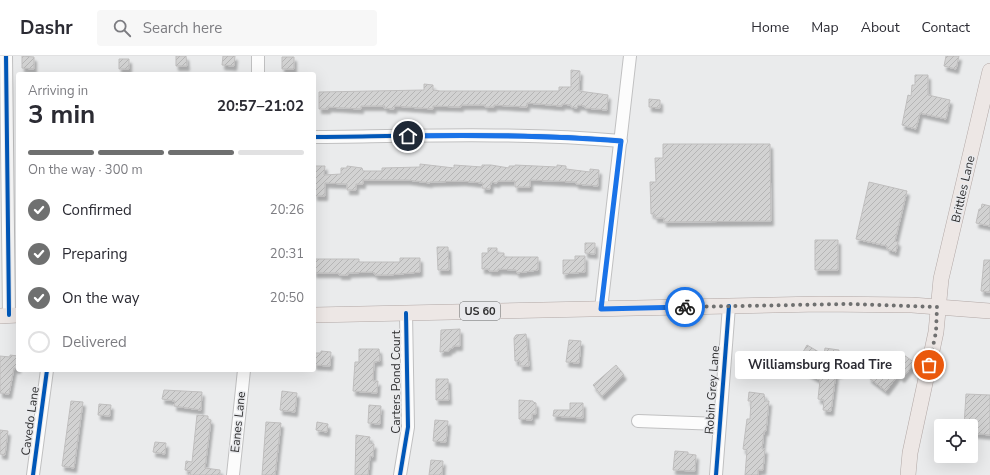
<!DOCTYPE html>
<html lang="en">
<head>
<meta charset="utf-8">
<style>
  :root { --surface:#fff; --page:#f7f7f7; --text:#2b2b33; --muted:#7c7c81; --line:#e1e1e2; --accent:#6f7070 }
  body { margin:0; font-family:"Nunito Sans",sans-serif; background:var(--page); color:var(--text); height:100vh; display:flex; flex-direction:column; font-size:15px; white-space:nowrap }
  * { box-sizing:border-box; margin:0 }
  p { font-size:13px; color:var(--muted) }
  .icon { flex:none; width:22px; height:22px; fill:none; stroke:currentColor; stroke-width:2; stroke-linecap:round; stroke-linejoin:round }
  .map { position:relative; flex:1; overflow:hidden }
  .side { position:absolute; left:16px; top:16px; width:300px; height:300px; display:flex; flex-direction:column; background:var(--surface); border-radius:4px; box-shadow:0 4px 16px #0002 }
  .side>* { flex:none }
  .fabs { position:absolute; left:934px; top:363px; display:grid; gap:8px }
  .fabs a { display:grid; place-items:center; width:44px; height:44px; border-radius:4px; background:var(--surface); box-shadow:0 4px 16px #0002; font-size:20px }
  .pin { position:absolute; display:grid; place-items:center; width:34px; height:34px; color:#fff; margin:-17px; border:2px solid #fff; border-radius:50%; box-shadow:0 1px 4px #0007 }
  .courier { position:absolute; display:grid; place-items:center; width:40px; height:40px; margin:-20px; border:3px solid #1a73e8; border-radius:50%; background:#fff; color:#222; box-shadow:0 1px 5px #0007 }
  .bubble { position:absolute; height:28px; border-radius:4px; background:var(--surface); box-shadow:0 4px 16px #0002; font-size:13px; font-weight:700; line-height:28px; text-align:center }
  .overview em { font-style:normal; font-weight:700 }
  .overview div { display:flex; flex-direction:column-reverse }
  .overview { display:flex; align-items:center; justify-content:space-between; height:68px; padding:0 12px }
  h1 { font-size:26px; font-weight:700; line-height:30px }
  .bar { display:grid; grid-template-columns:repeat(4,1fr); gap:6px 4px; align-content:center; height:48px; padding:0 12px }
  .bar i { height:5px; border-radius:3px; background:var(--line) }
  .bar .current { background:var(--accent) }
  .bar p { grid-column:span 4 }
  ol { padding:0 12px; list-style:none }
  li { display:flex; align-items:center; gap:12px; height:44px }
  li p { margin-inline-start:auto }
  li .icon { padding:4px; border-radius:50%; background:var(--accent); color:#fff; stroke-width:4 }
  li:last-child { color:var(--muted) }
  li i { width:22px; height:22px; border:2px solid var(--line); border-radius:50% }
  header { display:flex; align-items:center; gap:24px; box-sizing:border-box; height:56px; padding:0 20px; background:var(--surface); border-bottom:1px solid var(--line) }
  header strong { font-size:19px }
  nav { display:flex; gap:22px; margin-inline-start:auto; font-size:14px }
  .search { width:280px; height:36px; background:var(--page); display:flex; align-items:center; gap:10px; box-sizing:border-box; padding:0 14px; border-radius:4px; color:var(--muted); font-size:15px }
  .map>svg:first-child { display:block }
  .building { fill:url(#building-hatch); stroke:#bfbebe; filter:url(#shadow) }
  .lines { fill:none; stroke-linecap:round; stroke-linejoin:round }
  .minor-casing { stroke:#c0c0c1; stroke-width:14 }
  .major-casing { stroke:#b2a8a6; stroke-width:16 }
  .minor { stroke:#fcfcfc; stroke-width:12 }
  .major { stroke:#ede7e5; stroke-width:15 }
  .cycleway-casing { stroke:#e9eaed; stroke-width:6 }
  .cycleway { stroke:#0057b8; stroke-width:4 }
  .done { stroke:#6f7070; stroke-width:4; stroke-dasharray:0 7.2 }
  .route { stroke:#1a73e8; stroke-width:5 }
  .labels { text-anchor:middle; dominant-baseline:central; stroke-width:3; stroke-linejoin:round; paint-order:stroke }
  .shield { fill:#e9eaed; stroke:#656667; stroke-width:1 }
  .shield-label { font-size:11px; font-weight:bold; fill:#2d2d2e }
  .street-label { font-size:12px; fill:#2d2d2e; stroke:#e9eaed }
</style>
</head>
<body>
<header>
<strong>Dashr</strong>
<div class="search"><svg class="icon" aria-label="search" viewBox="0 0 24 24"><circle cx="10" cy="10" r="6"/><path d="M15 15l6 6"/></svg>Search here</div>
<nav><a>Home</a><a>Map</a><a>About</a><a>Contact</a></nav>
</header>
<div class="map">
<svg width="990" height="419" viewBox="0 0 990 419">
  <defs>
    <pattern id="building-hatch" width="6" height="6" patternUnits="userSpaceOnUse"><rect width="6" height="6" fill="#d2d2d2"/><path d="M-1 1l2-2M0 6l6-6M5 7l2-2" fill="none" stroke="#b5b5b5"/></pattern>
    <filter id="shadow"><feDropShadow dx="2.5" dy="4.5" stdDeviation="1" flood-color="#0004"/></filter>
  </defs>
  <rect width="100%" height="100%" fill="#eaebec"/>
  <path class="building" d="M22,0l12,1v12l-12,-1z
    M176,0h10l1,10h-11z
    M223,0h12l-1,10 -12,-1z
    M946,0h13l-3,13 -12,-3z
    M282,1h12v12h-12z
    M119,3h10v10h-10z
    M571,14l9,1 -1,20 29,4 -1,15 -22,-2v-2l-7,-1 -1,3 -6,-1v-2l-9,-1v2l-35,-3v4l-33,-2v2h-9v-2h-24v2l-28,-1v3l-38,-3 -1,3 -10,-1 1,-2h-24v3l-33,-2v2h-9v-17l105,-2v-6l9,1v5l7,1h119v-4h12z
    M915,19h13v20l22,5 -4,19 -26,-6 -4,16 -14,-4 6,-30 3,1 1,-11h3z
    M649,43l11,1v8l-11,-1z
    M663,88h107l1,77 -107,1v-4h-9v-4h-4l-1,-32h6l-1,-24h8z
    M420,108l34,4v-3l28,2v-2h9l18,3v-2h6v-1l42,2v-2l9,1v3l24,3v-3l9,1 -1,16 -22,-2v-2l-46,-2v7h-15v-6h-17l-1,2 -6,-1 -1,7 -8,-1 1,-5 -20,-2 -33,1v1l-22,-3h-45v4h-7v6h-9v-6l-22,-1v13h-10l-1,-30h11l-1,9 17,-1v-6h6v-2l15,2 1,3h19v-3l38,-1z
    M869,126l38,9 -12,50 3,1 -2,10 -9,-3v-3l-31,-7z
    M982,148l8,2v20l-14,-3 3,-14h2z
    M815,184h23v30h-23z
    M585,187h10v11l-10,-1z
    M437,191h11l1,23h-11z
    M488,192h9v5h7v4h34v13l-21,3 -1,-3 -18,-1v2h-9v-2h-7v-16h6z
    M575,200h10v16l-22,2v-14h12z
    M400,202h20v14l-31,3h-14v-2l-4,-1 -23,1v2h-9v-2h-25v-14h45v3h41z
    M984,204h6v32l-9,-1z
    M460,273v17h-7v2l-4,1v2l-9,1 1,-22z
    M526,278l3,32h-9v-5h-5l-1,-23 2,-3z
    M569,284l12,1 -2,22 -13,-1z
    M807,289l17,10 1,-7 14,2 -2,14h3l-1,10 -3,-1 -5,38 -8,-1 1,-10 -6,-1 2,-19 -25,-14z
    M359,293h20l1,12 -6,1 -1,19h5l-1,12 -24,-2 2,-29h4z
    M321,295l10,1 -1,14 -16,-1v-12h7z
    M10,299l8,1v13l-4,-1 -5,26 -9,-1v-37l10,1z
    M887,299l11,8 6,-8 11,8 -13,15 -4,-3 -12,16 -17,-13 1,-3 -5,-4 6,-6 5,4z
    M616,309l8,10 -22,21 -9,-11z
    M436,323h12l1,21h-13z
    M164,334l38,2 -1,18 -27,-4 1,-5 -13,-2z
    M282,335l15,2 -2,19 -15,-2z
    M749,336l15,2 1,7h4l-3,30h-2l-2,18h3l-1,10 -1,11h-5v5h-13l2,-25 -4,-1 4,-30h3l1,-18h-3z
    M966,338l24,1v40l-19,-2v-7h-7z
    M519,344l14,1v1l3,1v11h-4v6l-13,-1z
    M71,345l12,1 -9,66 -12,-2z
    M570,347h13v15l-30,-2 1,-6h16z
    M99,348l12,1 -1,11 -12,-1z
    M369,349l12,1 -1,18 -12,-1z
    M197,359l11,1v3l3,1 -6,48 15,2v5h-30l1,-4 -6,-1 1,-9 6,1z
    M435,364l13,1 -2,21 -13,-1z
    M266,366l15,1 -6,52h-13z
    M317,366l11,2 -1,8 -11,-2z
    M0,374l8,1 -3,24 -5,-1z
    M356,379l14,2 -1,6 5,1 -1,13 -3,-1 -2,19h-13z
    M155,386l11,1 -1,11 -12,-2z
    M675,395l13,1v2l8,1 -1,16 -22,-1z
    M431,404l12,1 -1,14h-13z"/>
  <g class="lines">
    <g class="minor-casing">
      <path id="minor" d="M6,0l3,259
        M258,0v18
        M314,81c102,-1 204,-5 307,4
        M601,253l29,-253
        M638,365l82,3
        M33,419l14,-105
        M233,419l11,-105
        M400,419l8,-48 -2,-114
        M716,419l13,-169"/>
    </g>
    <g class="major-casing">
      <path id="major" d="M314,259l506,-11 92,1 78,6
        M0,260l18,-1
        M908,419l2,-22 26,-121 5,-53 49,-208"/>
    </g>
    <use href="#minor" class="minor"/>
    <use href="#major" class="major"/>
    <g class="cycleway-casing">
      <path id="cycleway" d="M6,0l3,259
        M314,81c102,-1 204,-5 307,4
        M33,419l14,-105
        M400,419l8,-48 -2,-114
        M716,419l13,-169"/>
    </g>
    <use href="#cycleway" class="cycleway"/>
  </g>
  <g class="lines">
    <path class="done" d="M685,251l162,-3 90,3 -1,25 -7,33"/>
    <path class="route" d="M408,80c72,-1 142,-1 213,5l-20,168 84,-2"/>
  </g>
  <g class="labels">
    <rect class="shield" x="460" y="246" width="40" height="18" rx="3"/>
    <g class="shield-label">
      <text x="480" y="255">US 60</text>
    </g>
    <g class="street-label">
      <text transform="translate(963 133) rotate(-77)">Brittles Lane</text>
      <text transform="translate(396 326) rotate(-90)">Carters Pond Court</text>
      <text transform="translate(712 334) rotate(-86)">Robin Grey Lane</text>
      <text transform="translate(30 365) rotate(-82)">Cavedo Lane</text>
      <text transform="translate(238 366) rotate(-84)">Eanes Lane</text>
    </g>
  </g>
</svg>
<div class="fabs">
<a><svg class="icon" aria-label="locate" viewBox="0 0 24 24"><circle cx="12" cy="12" r="6"/><path d="M12 2v4M12 18v4M2 12h4M18 12h4"/></svg></a>
</div>
<div class="pin" style="left:929px;top:309px;background:#ea580c"><svg class="icon" aria-label="bag" viewBox="0 0 24 24"><path d="M5 8h14l-1 12H6zM9 8a3 3 0 0 1 6 0"/></svg></div>
<div class="pin" style="left:408px;top:80px;background:#1f2937"><svg class="icon" aria-label="home" viewBox="0 0 24 24"><path d="M3 11l9-7 9 7M6 9v11h12V9"/></svg></div>
<div class="courier" style="left:685px;top:251px"><svg class="icon" aria-label="bike" viewBox="0 0 24 24"><circle cx="6" cy="16" r="4"/><circle cx="18" cy="16" r="4"/><path d="M6 16l4-8h5l3 8M10 8l3 8H6M13 5h3"/></svg></div>
<div class="bubble" style="left:735px;top:295px;width:170px">Williamsburg Road Tire</div>
<section class="side">
<div class="overview"><div><h1>3 min</h1><p>Arriving in</p></div><em>20:57–21:02</em></div>
<div class="bar"><i class="current"></i><i class="current"></i><i class="current"></i><i></i><p>On the way · 300 m</p></div>
<ol>
<li><svg class="icon" aria-label="check" viewBox="0 0 24 24"><path d="M5 12l5 5 9-10"/></svg>Confirmed<p>20:26</p></li>
<li><svg class="icon" aria-label="check" viewBox="0 0 24 24"><path d="M5 12l5 5 9-10"/></svg>Preparing<p>20:31</p></li>
<li><svg class="icon" aria-label="check" viewBox="0 0 24 24"><path d="M5 12l5 5 9-10"/></svg>On the way<p>20:50</p></li>
<li><i></i>Delivered</li>
</ol>
</section>
</div>
</body>
</html>
